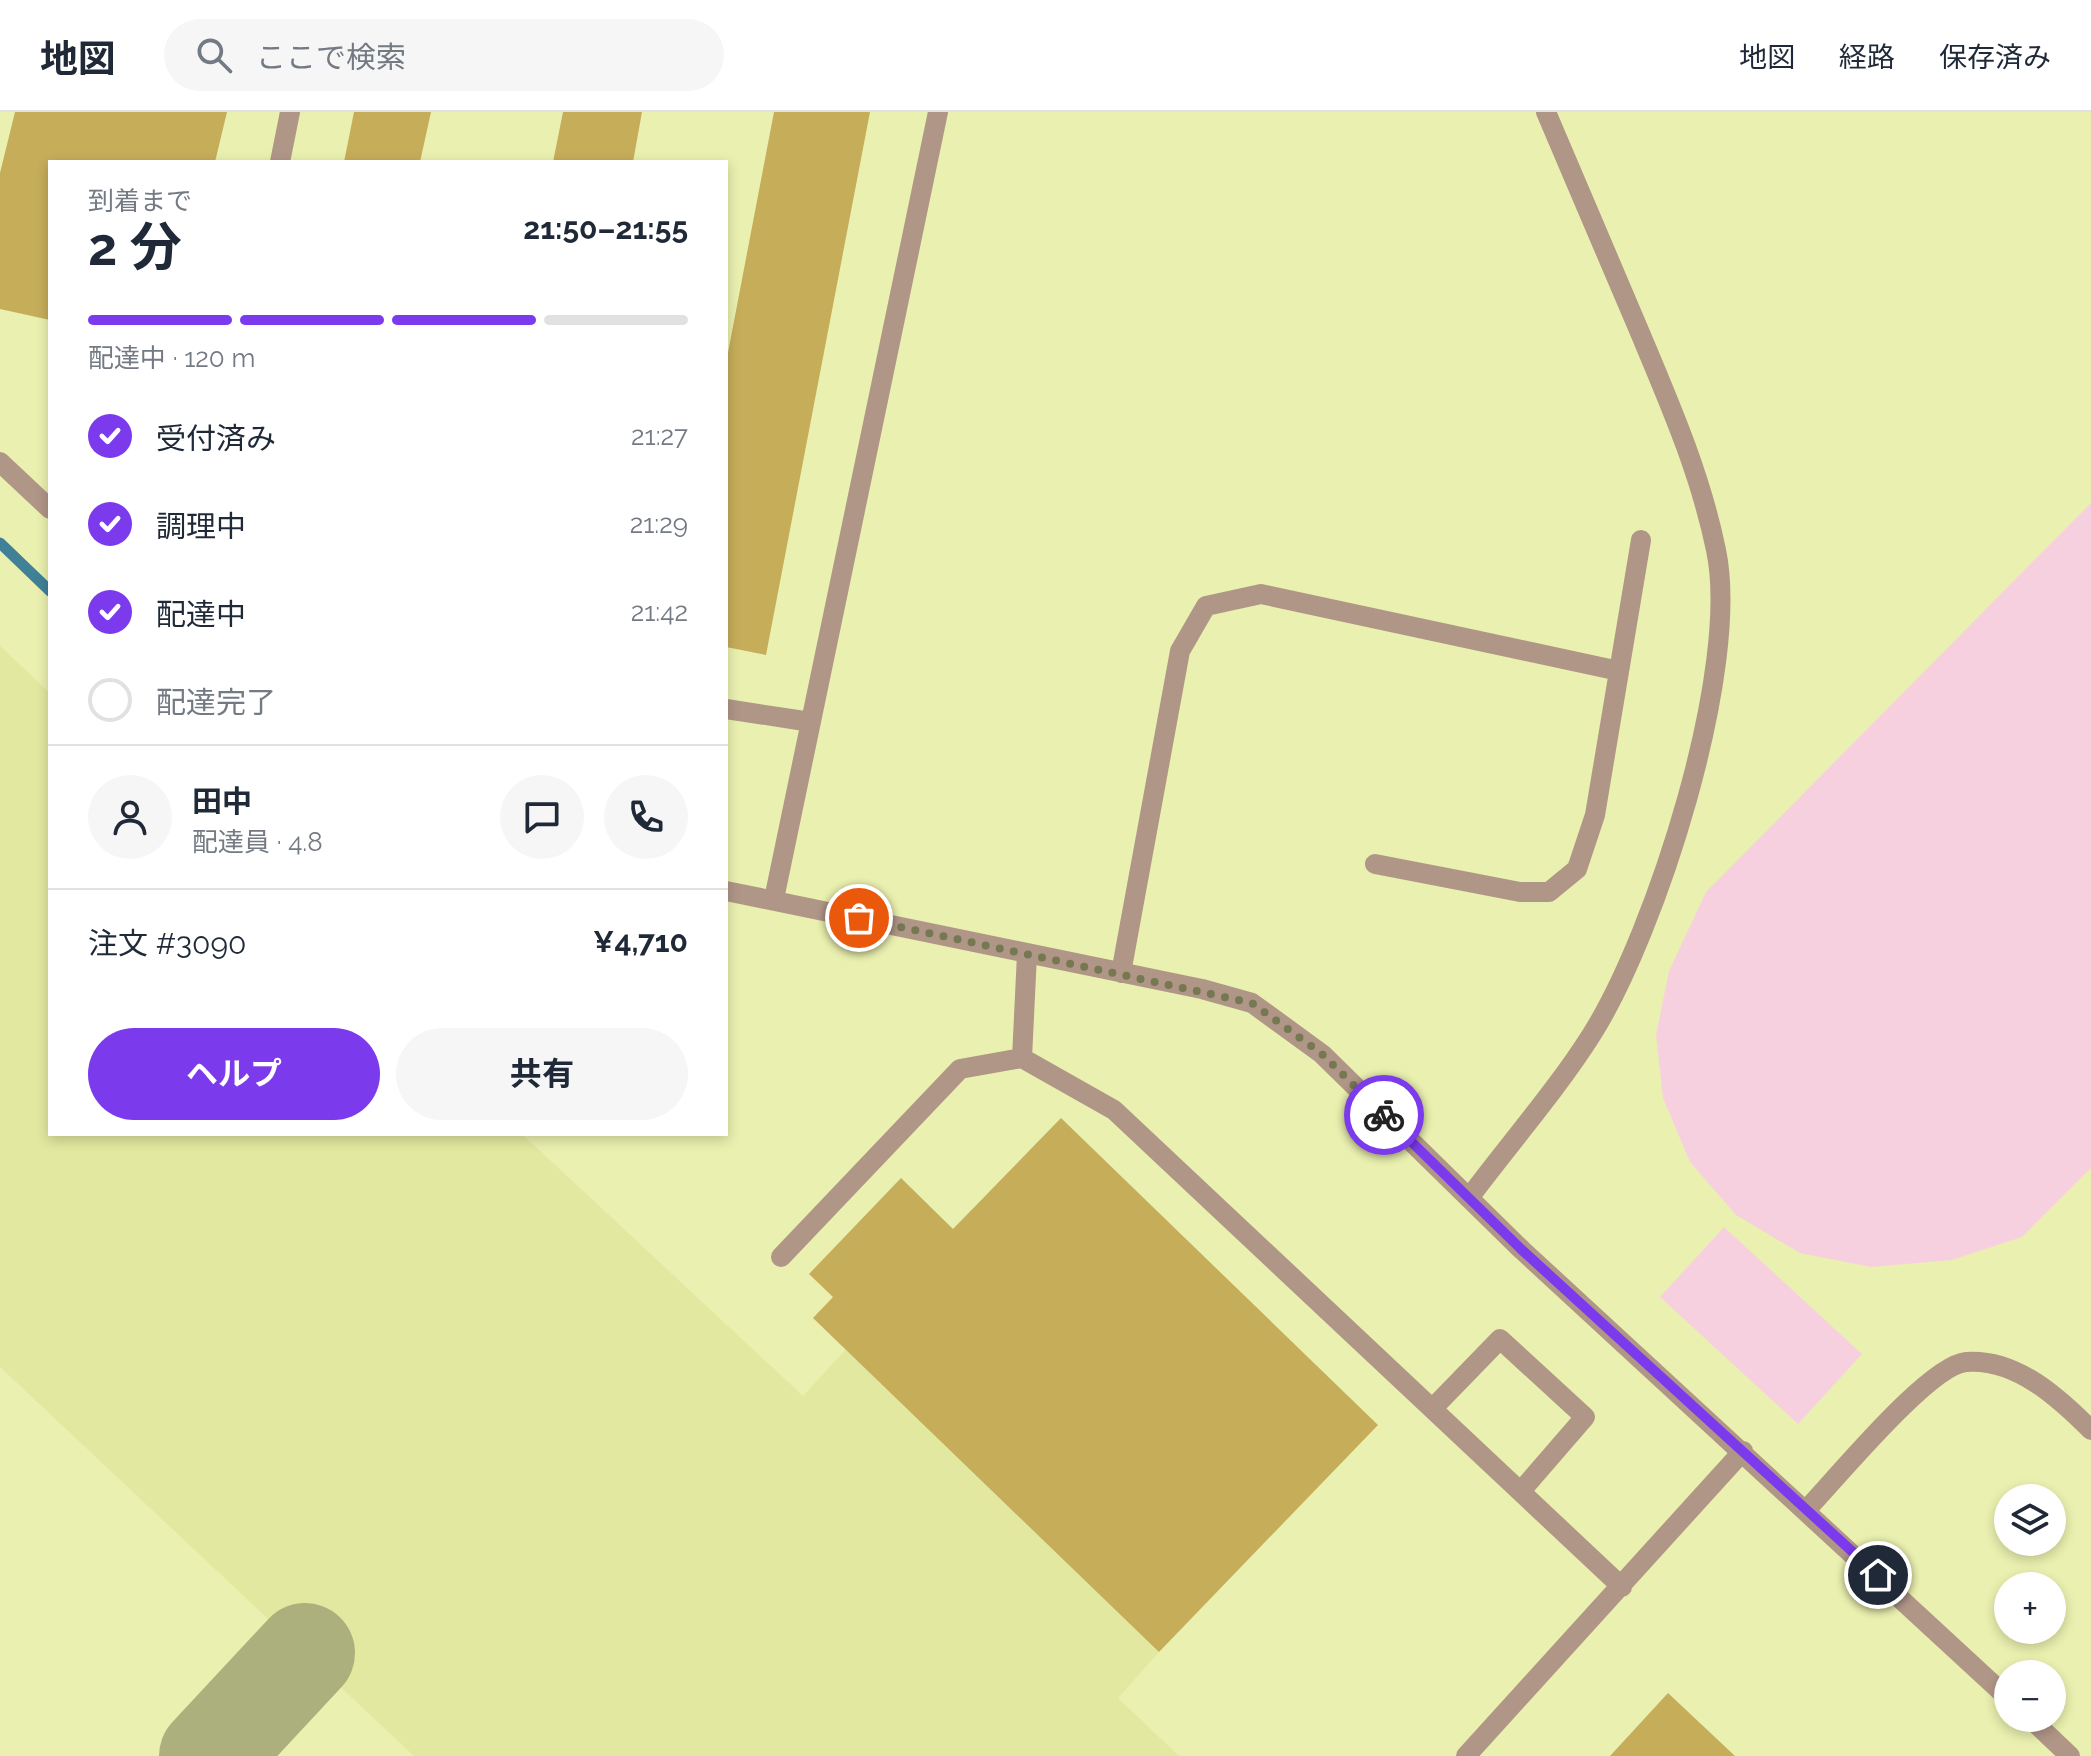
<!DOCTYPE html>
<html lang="ja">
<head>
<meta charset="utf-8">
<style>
  :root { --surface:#fff; --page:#f6f6f7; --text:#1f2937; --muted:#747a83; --line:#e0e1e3; --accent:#7c3aed }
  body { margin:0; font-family:Raleway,"Noto Sans JP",sans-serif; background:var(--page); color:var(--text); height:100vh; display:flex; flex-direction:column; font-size:30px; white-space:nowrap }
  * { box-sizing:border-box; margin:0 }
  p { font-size:26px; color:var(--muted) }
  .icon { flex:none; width:44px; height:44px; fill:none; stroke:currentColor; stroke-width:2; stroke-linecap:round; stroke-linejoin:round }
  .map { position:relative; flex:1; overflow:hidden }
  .panel { position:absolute; left:48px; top:48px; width:680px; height:976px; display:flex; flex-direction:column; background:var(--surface); border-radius:0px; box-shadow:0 4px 12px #0003 }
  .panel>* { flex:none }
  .controls { position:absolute; left:1994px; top:1372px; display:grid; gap:16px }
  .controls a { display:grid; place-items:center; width:72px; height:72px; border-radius:50%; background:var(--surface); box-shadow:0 4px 12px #0003; font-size:40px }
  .pin { position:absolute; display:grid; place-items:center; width:68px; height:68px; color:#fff; margin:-34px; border:4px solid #fff; border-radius:50%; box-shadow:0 2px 8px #0007 }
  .courier { position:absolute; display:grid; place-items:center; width:80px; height:80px; margin:-40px; border:6px solid #7c3aed; border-radius:50%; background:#fff; color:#222; box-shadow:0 2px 10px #0007 }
  .summary em { font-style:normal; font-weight:700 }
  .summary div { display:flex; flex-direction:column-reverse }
  .summary { display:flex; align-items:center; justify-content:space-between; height:136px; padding:0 40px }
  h1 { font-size:52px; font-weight:700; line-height:60px }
  .bar { display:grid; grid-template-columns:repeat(4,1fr); gap:12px 8px; align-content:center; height:96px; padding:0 40px }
  .bar i { height:10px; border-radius:6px; background:var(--line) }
  .bar .current { background:var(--accent) }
  .bar p { grid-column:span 4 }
  .line { display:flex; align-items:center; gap:20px; padding:0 40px; border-top:2px solid var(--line) }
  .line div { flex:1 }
  .round { display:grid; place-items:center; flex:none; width:84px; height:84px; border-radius:42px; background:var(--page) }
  ol { padding:0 40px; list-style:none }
  li { display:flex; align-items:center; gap:24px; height:88px }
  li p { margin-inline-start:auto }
  li .icon { padding:8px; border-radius:50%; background:var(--accent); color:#fff; stroke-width:4 }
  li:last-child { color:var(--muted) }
  li i { width:44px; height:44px; border:4px solid var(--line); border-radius:50% }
  .button { display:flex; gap:16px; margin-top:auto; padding:16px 40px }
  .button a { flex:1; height:92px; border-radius:48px; background:var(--accent); color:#fff; font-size:32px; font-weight:700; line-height:92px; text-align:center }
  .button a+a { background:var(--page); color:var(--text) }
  header { display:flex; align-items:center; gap:48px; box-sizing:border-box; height:112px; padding:0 40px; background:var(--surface); border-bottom:2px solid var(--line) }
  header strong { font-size:38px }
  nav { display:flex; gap:44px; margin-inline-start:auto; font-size:28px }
  .search { width:560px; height:72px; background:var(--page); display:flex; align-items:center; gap:20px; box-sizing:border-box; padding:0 28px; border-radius:44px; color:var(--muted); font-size:30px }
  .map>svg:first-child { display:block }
  .built { fill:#e2e89f }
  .green { fill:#f7d0df }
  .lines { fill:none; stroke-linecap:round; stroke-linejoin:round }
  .stream { stroke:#408197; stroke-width:11 }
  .taxiway { stroke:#acb07c; stroke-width:100 }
  .building { fill:#c6ad5a }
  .service { stroke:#b09687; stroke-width:20 }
  .done { stroke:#757851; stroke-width:8; stroke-dasharray:0 14.4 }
  .route { stroke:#7c3aed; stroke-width:10 }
</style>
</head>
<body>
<header>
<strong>地図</strong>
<div class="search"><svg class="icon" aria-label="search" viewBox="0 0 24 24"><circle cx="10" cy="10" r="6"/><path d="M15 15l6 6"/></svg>ここで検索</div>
<nav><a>地図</a><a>経路</a><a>保存済み</a></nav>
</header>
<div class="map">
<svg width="2091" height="1644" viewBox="0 0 2091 1644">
  <rect width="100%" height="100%" fill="#eaf0af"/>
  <path class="built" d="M0,534l50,47v441h472l281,262 43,-47 313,303 -41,46 61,58h-765l-414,-389z"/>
  <path class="green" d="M2091,391v665l-69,69 -70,23 -81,7 -71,-14 -64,-38 -46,-53 -27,-64 -7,-63 13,-64 37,-79z
    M1724,1115l138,127 -64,70 -138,-127z"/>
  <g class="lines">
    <path class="stream" d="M0,431l50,48"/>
    <path class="taxiway" d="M209,1644l96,-103"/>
  </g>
  <path class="building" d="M15,0h212l-12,50h-165v158l-50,-11v-136z
    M354,0h77l-11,50h-76z
    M563,0h79l-9,50h-80z
    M774,0h96l-104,543 -40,-8v-284z
    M1061,1006l317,307 -219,227 -346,-334 20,-21 -24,-23 92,-96 52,51z
    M1668,1581l67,63h-125z"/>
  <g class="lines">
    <path class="service" d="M280,50l10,-50
      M0,350l50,47
      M726,597l85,13
      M1375,752l145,28h29l28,-23 18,-54 46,-275
      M726,779l476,98 50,14 70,51 200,196 486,448
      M774,787l164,-787
      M1121,861l59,-322 26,-45 55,-12 358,77
      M1022,946l5,-104
      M1469,1086c40,-54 87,-107 123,-164 64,-102 149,-366 124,-484 -16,-78 -47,-148 -78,-222 -31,-72 -61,-144 -92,-216
      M781,1145l179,-188 62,-11 92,52 508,477
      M1433,1296l67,-69 85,78 -64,74
      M1806,1398c30,-31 123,-145 160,-148 50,-4 93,36 125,68
      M2030,1606l40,38
      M1466,1644l277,-305"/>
  </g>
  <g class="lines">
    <path class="done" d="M859,806l393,85 70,51 62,61"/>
    <path class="route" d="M1384,1003l138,135 356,325"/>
  </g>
</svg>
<div class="controls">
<a><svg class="icon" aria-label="layers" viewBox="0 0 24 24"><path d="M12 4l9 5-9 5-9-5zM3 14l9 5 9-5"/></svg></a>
<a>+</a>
<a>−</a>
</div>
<div class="pin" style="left:859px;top:806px;background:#ea580c"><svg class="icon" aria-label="bag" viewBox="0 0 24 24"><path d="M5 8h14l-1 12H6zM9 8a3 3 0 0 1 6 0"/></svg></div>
<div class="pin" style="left:1878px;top:1463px;background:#1f2937"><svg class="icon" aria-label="home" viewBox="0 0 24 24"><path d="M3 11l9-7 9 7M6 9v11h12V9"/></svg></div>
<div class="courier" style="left:1384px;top:1003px"><svg class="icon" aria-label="bike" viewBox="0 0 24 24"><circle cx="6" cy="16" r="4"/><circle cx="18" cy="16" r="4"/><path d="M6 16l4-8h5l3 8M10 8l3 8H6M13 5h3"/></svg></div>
<section class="panel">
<div class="summary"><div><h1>2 分</h1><p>到着まで</p></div><em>21:50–21:55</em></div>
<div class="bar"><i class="current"></i><i class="current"></i><i class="current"></i><i></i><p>配達中 · 120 m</p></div>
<ol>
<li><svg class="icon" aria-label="check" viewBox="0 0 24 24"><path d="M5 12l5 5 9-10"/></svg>受付済み<p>21:27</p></li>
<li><svg class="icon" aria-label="check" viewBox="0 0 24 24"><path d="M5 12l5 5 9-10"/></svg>調理中<p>21:29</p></li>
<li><svg class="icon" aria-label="check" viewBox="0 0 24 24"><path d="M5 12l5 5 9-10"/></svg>配達中<p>21:42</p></li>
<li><i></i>配達完了</li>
</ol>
<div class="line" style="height:144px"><a class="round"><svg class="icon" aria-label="person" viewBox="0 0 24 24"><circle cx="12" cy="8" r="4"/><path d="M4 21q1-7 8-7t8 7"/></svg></a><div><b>田中</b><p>配達員 · 4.8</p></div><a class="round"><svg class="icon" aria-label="chat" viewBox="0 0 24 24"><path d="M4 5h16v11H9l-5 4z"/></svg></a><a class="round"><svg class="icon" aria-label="phone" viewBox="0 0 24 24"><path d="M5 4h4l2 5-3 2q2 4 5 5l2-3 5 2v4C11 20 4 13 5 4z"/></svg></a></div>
<div class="line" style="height:104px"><div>注文 #3090</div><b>¥4,710</b></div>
<div class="button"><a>ヘルプ</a><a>共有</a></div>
</section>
</div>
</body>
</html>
